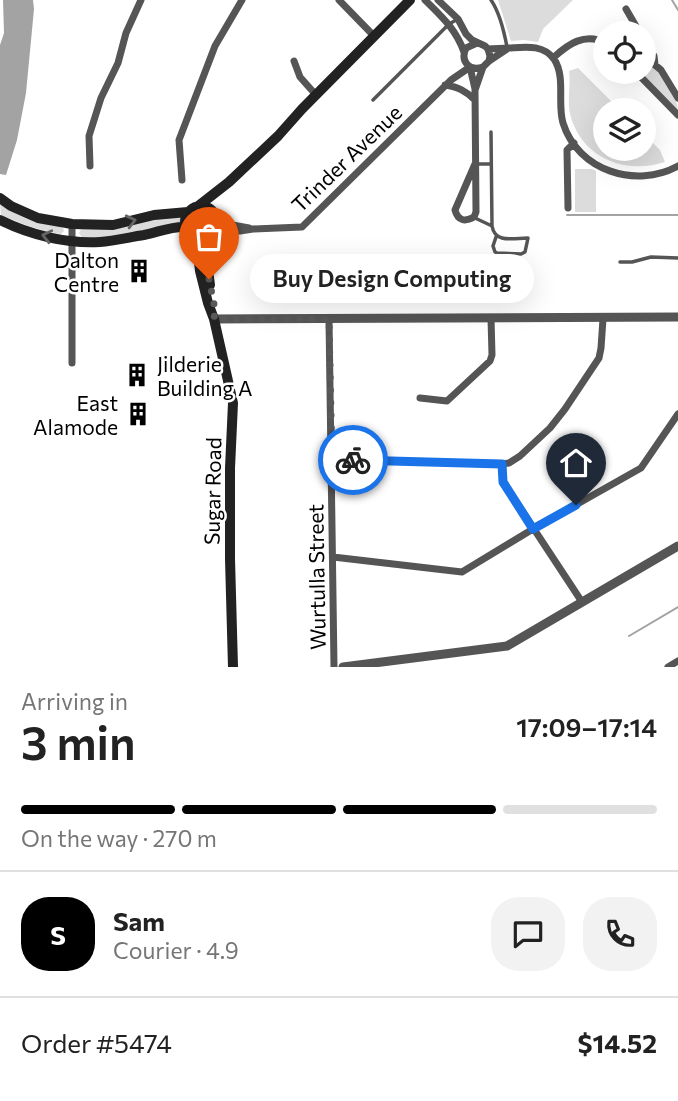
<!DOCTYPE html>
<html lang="en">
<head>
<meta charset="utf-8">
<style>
  :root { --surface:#fff; --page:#f2f2f2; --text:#222; --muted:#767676; --line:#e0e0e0; --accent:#000 }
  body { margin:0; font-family:Commissioner,sans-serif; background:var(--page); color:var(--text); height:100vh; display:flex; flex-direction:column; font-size:26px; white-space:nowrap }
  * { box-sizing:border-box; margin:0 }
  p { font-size:23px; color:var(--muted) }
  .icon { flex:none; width:38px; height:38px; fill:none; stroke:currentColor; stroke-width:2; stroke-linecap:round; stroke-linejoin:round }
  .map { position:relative; height:667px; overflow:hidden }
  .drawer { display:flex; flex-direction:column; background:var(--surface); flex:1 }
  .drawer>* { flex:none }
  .fabs { position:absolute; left:593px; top:21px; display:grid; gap:14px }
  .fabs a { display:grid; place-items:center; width:63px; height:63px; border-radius:50%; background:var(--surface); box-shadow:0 7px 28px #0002; font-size:35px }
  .pin { position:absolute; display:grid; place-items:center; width:60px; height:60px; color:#fff; margin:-72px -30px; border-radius:50% 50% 50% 0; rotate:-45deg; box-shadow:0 0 7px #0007 }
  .pin .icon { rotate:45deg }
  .courier { position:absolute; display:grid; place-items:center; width:70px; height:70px; margin:-35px; border:5px solid #1a73e8; border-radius:50%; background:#fff; color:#222; box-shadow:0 2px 9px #0007 }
  .bubble { position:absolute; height:49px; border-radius:24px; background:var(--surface); box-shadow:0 7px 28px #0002; font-size:23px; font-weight:600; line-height:49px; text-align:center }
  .summary em { font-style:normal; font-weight:600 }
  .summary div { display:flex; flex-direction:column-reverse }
  .summary { display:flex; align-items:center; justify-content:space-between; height:119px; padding:0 21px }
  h1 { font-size:46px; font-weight:600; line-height:52px }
  .bar { display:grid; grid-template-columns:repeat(4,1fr); gap:10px 7px; align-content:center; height:84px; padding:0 21px }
  .bar i { height:9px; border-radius:5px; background:var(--line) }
  .bar .selected { background:var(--accent) }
  .bar p { grid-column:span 4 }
  .line { display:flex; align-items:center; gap:18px; padding:0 21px; border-top:2px solid var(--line) }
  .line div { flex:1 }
  .round { display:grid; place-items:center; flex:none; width:74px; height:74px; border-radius:28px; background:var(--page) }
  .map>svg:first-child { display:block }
  .green { fill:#dcdcdc }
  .water { fill:#a3a3a3 }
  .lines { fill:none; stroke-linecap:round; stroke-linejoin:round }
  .stream { stroke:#a3a3a3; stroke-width:2 }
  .service { stroke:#555; stroke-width:3.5 }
  .minor { stroke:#555; stroke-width:7 }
  .tertiary { stroke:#555; stroke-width:9 }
  .secondary { stroke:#222; stroke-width:10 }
  .oneway { stroke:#646464 }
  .done { stroke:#595959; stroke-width:7; stroke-dasharray:0 12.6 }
  .route { stroke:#1a73e8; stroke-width:9 }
  .labels { text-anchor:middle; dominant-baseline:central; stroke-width:5; stroke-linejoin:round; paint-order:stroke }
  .street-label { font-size:21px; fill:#000; stroke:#fff }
  .poi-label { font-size:21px; fill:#000; stroke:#fff; text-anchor:end }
</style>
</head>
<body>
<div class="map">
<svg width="678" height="667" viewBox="0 0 678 667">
  <rect width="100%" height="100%" fill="#fff"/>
  <path class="green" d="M498,0h75l-30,29 -5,13 -14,-2 -13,1z
    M651,67c12,4 27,31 27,43l-34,-33 1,-5z
    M578,68l42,42h-14v39h38v-15l16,16 5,12c-40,13 -84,-4 -95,-48 -3,-14 1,-29 -1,-43z
    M575,169h17l4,2v41h-21z
    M0,203l63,25 1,3 -3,3c-21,-3 -41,-11 -60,-19z
    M160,218h20l2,2 -2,3 -65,14 -33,1 -3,-5 2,-4z"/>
  <path class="water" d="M3,0h30l1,9 -8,84 -9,47 -11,35 -6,-1v-129l4,-12z"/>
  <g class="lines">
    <path class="stream" d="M672,0l6,10
      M567,215h111
      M629,636l49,-29"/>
    <path class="service" d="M491,0c9,13 13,31 16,47
      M373,100l76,-76 9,-5
      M491,132l1,94
      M477,164h14
      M475,218l17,8c3,18 22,12 36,12l-3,14 -4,2 -24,-1 -2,-1 -2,-6 3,-9
      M620,262h12l19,-5 27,1"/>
    <path class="minor" d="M339,0l35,36
      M425,0c16,16 31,29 39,52
      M438,0l20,19 8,15 6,6 13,6 3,3 2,7 -1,5
      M626,9l14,24
      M644,39l10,17 1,9
      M477,43l-11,5c-6,13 3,24 17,19l6,-6 18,-12
      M488,49c7,-1 14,0 21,-1 16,-1 34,-4 45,11 12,18 3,44 9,64 15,48 73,66 115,43
      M553,58c15,-14 32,-26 53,-15
      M294,61l6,16 16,18
      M655,65l6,5 17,28
      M470,67l5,22
      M636,72l42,43
      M445,85c13,2 21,6 30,15
      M475,164l-20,46c3,11 10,12 19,7l2,-5 -1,-122 8,-23
      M90,166l-1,-30 12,-38 17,-35 8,-30 15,-33
      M182,180l-3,-40 36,-94 27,-46
      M568,208l-1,-58 7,-7
      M216,219l11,5 22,4
      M213,232l27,-1 13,-2 49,-2 149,-147 19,-13
      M329,319l5,348
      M72,363v-139
      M420,398l27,3 43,-40 2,-6 -1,-37
      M332,459l170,5 7,-1 11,-7 30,-28 15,-19 34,-51 2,-10 2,-29
      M502,464l1,18 79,120
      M333,557l129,15 71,-43 108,-61 37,-54
      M668,667l10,-6"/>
    <path class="tertiary" d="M214,319l464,-2
      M343,667l164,-21 171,-100"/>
    <path class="secondary" d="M0,198l11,8 27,12 34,6 41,1 41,-10 34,-3
      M185 222a16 16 0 1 1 32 0a16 16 0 1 1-32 0Z
      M197,207l32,-25 49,-46 24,-27 108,-109
      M0,220c30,15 67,24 100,22 15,-1 30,-5 44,-7 15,-3 27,-9 42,-8
      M192,235l5,11 3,25 8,32 6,16 19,84 -3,65v91l3,108
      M204,242l6,43"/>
  </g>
  <defs><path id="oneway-chevron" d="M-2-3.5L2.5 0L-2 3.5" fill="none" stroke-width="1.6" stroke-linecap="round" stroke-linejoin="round" transform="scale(1.75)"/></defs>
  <g class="oneway">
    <use href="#oneway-chevron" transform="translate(131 221) rotate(-14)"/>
    <use href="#oneway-chevron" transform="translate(47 236) rotate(-167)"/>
  </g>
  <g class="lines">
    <path class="done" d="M209,279l6,30 -1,10h115l3,140 21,1"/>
    <path class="route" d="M353,460l149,4 1,18 30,47 43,-24"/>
  </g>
  <defs>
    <g id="building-bare" transform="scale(1.89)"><path d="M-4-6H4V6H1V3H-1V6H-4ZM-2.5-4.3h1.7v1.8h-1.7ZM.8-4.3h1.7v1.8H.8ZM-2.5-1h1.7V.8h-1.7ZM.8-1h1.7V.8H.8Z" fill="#000" stroke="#fff" stroke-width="2.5" paint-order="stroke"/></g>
  </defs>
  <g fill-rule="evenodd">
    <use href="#building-bare" x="139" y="271"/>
    <use href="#building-bare" x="137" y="375"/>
    <use href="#building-bare" x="138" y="414"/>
  </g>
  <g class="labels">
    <g class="street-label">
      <text transform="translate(346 158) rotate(-44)">Trinder Avenue</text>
      <text transform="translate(212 491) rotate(-89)">Sugar Road</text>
      <text transform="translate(316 577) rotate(-91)">Wurtulla Street</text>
    </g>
    <g class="poi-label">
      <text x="119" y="259">Dalton<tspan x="119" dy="24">Centre</tspan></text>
      <text x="157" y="363" text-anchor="start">Jilderie<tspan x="157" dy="24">Building A</tspan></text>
      <text x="118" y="402">East<tspan x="118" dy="24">Alamode</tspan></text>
    </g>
  </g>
</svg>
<div class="fabs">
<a><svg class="icon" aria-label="locate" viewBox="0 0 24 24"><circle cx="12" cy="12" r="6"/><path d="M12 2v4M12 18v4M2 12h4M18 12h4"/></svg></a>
<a><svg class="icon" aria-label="layers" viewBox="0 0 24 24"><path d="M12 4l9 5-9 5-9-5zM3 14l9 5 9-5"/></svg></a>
</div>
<div class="pin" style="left:209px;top:279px;background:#ea580c"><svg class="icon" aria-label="bag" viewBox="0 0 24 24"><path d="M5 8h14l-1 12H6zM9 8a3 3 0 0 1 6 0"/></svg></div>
<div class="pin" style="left:576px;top:505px;background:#1f2937"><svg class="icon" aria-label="home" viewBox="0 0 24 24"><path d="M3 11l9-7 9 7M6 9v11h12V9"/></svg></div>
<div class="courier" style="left:353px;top:460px"><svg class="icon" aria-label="bike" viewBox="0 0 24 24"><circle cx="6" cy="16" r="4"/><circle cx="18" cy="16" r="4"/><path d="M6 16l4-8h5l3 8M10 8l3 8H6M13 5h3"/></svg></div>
<div class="bubble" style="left:250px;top:254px;width:284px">Buy Design Computing</div>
</div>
<section class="drawer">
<div class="summary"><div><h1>3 min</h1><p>Arriving in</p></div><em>17:09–17:14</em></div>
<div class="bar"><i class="selected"></i><i class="selected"></i><i class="selected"></i><i></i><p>On the way · 270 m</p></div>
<div class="line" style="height:126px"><b class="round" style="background:var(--accent);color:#fff">S</b><div><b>Sam</b><p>Courier · 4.9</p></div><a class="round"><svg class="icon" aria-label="chat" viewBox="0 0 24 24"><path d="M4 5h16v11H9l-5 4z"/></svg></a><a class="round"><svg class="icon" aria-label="phone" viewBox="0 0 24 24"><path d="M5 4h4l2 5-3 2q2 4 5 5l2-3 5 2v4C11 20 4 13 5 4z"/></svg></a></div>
<div class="line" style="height:91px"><div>Order #5474</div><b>$14.52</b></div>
</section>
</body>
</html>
